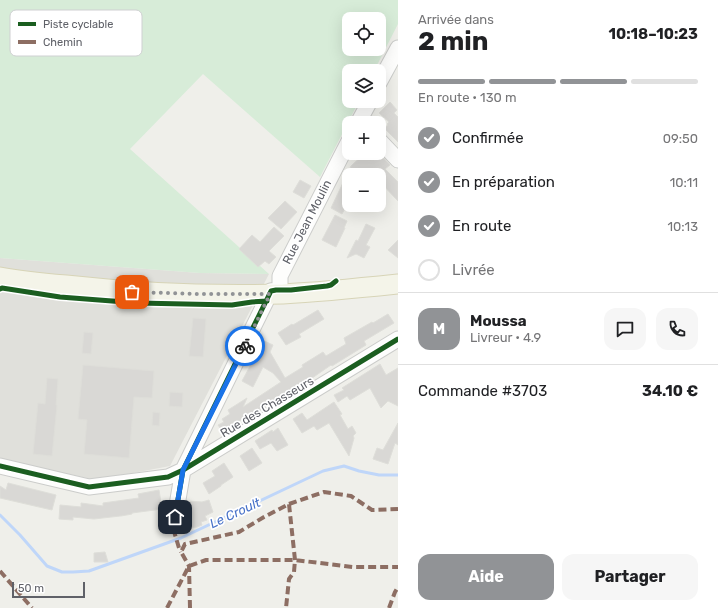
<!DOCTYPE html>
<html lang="fr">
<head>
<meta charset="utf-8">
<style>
  :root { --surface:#fff; --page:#f6f6f6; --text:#202124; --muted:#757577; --line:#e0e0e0; --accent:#919396 }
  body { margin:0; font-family:Rubik,sans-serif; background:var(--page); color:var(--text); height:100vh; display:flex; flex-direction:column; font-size:15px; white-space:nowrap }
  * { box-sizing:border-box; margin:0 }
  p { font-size:13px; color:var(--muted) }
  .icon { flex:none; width:22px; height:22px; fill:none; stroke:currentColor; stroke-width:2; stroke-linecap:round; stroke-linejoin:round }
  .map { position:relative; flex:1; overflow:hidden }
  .sheet { display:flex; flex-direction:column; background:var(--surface); width:320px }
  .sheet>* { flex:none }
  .fabs { position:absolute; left:342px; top:12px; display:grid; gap:8px }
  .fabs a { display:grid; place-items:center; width:44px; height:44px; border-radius:8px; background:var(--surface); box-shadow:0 4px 16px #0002; font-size:20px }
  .scale { position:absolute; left:12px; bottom:10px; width:73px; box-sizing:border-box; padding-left:4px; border:2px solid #5f6168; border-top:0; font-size:11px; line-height:14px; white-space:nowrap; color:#5f6168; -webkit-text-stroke:3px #fff; paint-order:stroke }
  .pin { position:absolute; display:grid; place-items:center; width:34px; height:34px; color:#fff; margin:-17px; border-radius:8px; box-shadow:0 2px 6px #0006 }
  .courier { position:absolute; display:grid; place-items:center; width:40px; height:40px; margin:-20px; border:3px solid #1a73e8; border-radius:50%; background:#fff; color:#222; box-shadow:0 1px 5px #0007 }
  .headline em { font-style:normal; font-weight:700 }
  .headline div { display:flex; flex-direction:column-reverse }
  .headline { display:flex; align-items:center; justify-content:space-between; height:68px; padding:0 20px }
  h1 { font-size:26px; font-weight:700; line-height:30px }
  .bar { display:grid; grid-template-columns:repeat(4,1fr); gap:6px 4px; align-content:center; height:48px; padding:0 20px }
  .bar i { height:5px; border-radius:3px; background:var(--line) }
  .bar .selected { background:var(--accent) }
  .bar p { grid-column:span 4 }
  .line { display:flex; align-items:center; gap:10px; padding:0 20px; border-top:1px solid var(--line) }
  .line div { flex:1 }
  .round { display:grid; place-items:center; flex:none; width:42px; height:42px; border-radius:12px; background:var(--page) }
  ol { padding:0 20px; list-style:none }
  li { display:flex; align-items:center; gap:12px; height:44px }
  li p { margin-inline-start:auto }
  li .icon { padding:4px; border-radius:50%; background:var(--accent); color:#fff; stroke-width:4 }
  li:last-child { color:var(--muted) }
  li i { width:22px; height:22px; border:2px solid var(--line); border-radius:50% }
  .action { display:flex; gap:8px; margin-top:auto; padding:8px 20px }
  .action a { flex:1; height:46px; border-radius:12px; background:var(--accent); color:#fff; font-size:16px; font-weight:700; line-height:46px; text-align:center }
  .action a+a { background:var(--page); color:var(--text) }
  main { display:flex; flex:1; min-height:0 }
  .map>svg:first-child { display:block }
  .industrial { fill:#e0e0db }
  .green { fill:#d7ecd8; fill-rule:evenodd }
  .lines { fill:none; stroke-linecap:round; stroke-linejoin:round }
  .stream { stroke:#bfd6f9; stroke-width:3 }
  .building { fill:#d9d8d5; stroke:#deded9 }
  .minor-casing { stroke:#cbccca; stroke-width:17 }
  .major-casing { stroke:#d7d4b7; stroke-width:21 }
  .minor { stroke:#fdfdfc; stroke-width:15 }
  .major { stroke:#f4f4e9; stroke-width:19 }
  .quiet { stroke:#8d6e63; stroke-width:4; stroke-dasharray:8 4; stroke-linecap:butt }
  .cycleway-casing { stroke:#fff; stroke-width:8 }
  .cycleway { stroke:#1b5e20; stroke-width:5 }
  .done { stroke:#919396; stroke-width:4; stroke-dasharray:0 7.2 }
  .route { stroke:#1a73e8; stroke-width:5 }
  .labels { text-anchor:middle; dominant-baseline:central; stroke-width:3.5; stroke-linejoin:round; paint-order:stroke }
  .street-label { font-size:12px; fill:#5f6168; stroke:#fff }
  .water-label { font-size:13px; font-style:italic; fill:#4771c8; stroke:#fff }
  .key { fill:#fff; stroke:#cfd0d2; stroke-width:1 }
  .key-label { font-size:11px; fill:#5f6168 }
</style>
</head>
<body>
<main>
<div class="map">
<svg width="398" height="608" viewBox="0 0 398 608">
  <rect width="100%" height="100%" fill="#efefea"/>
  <path class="industrial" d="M0,258l200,15 69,1 -99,192 -74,14 -96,-21z"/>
  <path class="green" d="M0,0h398v24l-24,47h-25v30h10l-39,76 -117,-103 -73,75 139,125 -69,-1 -200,-15zM349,19h30v30h-30z"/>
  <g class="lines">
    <path class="stream" d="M0,515l20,20 27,31 15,6h11l16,-1 92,-33 142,-67 21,-5 15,5 20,4h19"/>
  </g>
  <path class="building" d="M390,102l7,8 -3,3 4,4v25l-14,-14 4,-3 -1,-1 2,-2 -10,-9z
    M365,153h14l11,12 -5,4 13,13v19l-19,-20v-6h-30v26l-7,13 -11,-6 20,-42z
    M300,180l11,6 -7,12 -11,-6z
    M285,201l12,11 -16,17 -13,-11z
    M335,215l12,6 -3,7h1l-9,19 -14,-7z
    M366,224l9,4 -9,17 4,2 -6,11 -8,-4 -9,4 9,-18 2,1z
    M274,227l10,9 -15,15 7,6 -7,7 -4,-3 -7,6 -19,-18 13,-14 8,7z
    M398,240v18l-10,-8z
    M318,310l6,9 -25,15 2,3 -15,8 -8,-12 14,-9 1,1z
    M388,314l6,9 -30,18 2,4 -34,21 -1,-1 -29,20 -1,-2 -19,12v1l-5,4 1,1 -9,6 -1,-1 -12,7 -1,-1 -23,13 1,1 -10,6 -5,-7 6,-3 -2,-3 8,-5 -2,-4 19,-12 -4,9 38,-25 -8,-9 -10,-6 -10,20 -11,-6 13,-24 -1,-1 8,-16 11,5 -3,7 15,26 18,-11 -1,-2 21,-13 3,4 20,-12 -2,-6 28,-16 1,1z
    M193,318l13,1 -3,38 -14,-1z
    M84,332l9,1 -2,21 -9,-1z
    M380,364l6,11 12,-7v38l-10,-5 -7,7 -11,-20 -20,12 -3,-4 -9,6 -4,-7 10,-5 -2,-2z
    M83,365l71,6 -2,27 -18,-1 -5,61 -45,-4 3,-34 -9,-1z
    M47,378l11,1 -2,26h1l-5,51 -19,-2 5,-51 7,1z
    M170,392l13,1 -1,14 -13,-1z
    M334,402l8,12 -2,1 8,14 4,-3 4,7 -3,3 1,2 -5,18 -20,-33 -12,7 -3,-4 -12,7 -9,-14 9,-6 5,7z
    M153,412l7,1 -1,13 -7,-1z
    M398,423v22l-3,-2 -7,21 -15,-5 4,-11 6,2z
    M278,428l10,17 -11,6 -6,-8 -11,6 -5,-8 17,-11 1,2z
    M252,448l10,15 -13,8 -9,-15z
    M224,463l9,14 -12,8v1l-12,8 -6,-11 12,-7 -3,-5z
    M8,483l48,12 -4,15 -52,-12v-12l6,4z
    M159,490l3,19 -30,4v1l-11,2h-1l-26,3 -21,-2v3l-14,-1 1,-14 21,2v-4l22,3v-3l36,-5 -1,-4z
    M209,500l4,12 -8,4 2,4 -6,2 1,3 -5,2 -17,2 1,-5 3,-5 3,-18 15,1z
    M105,552l3,10h-14v-9z"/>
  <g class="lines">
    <g class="minor-casing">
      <path id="minor" d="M379,83l19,-35
        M358,123l12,-22
        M379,140l19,20
        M280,284v-8l69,-135
        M0,466l89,21 79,-10 15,-7 215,-131
        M175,517l8,-47 88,-179 6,-1"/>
    </g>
    <g class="major-casing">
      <path id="major" d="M0,277c22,4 44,6 66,8 72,8 145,11 217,9 39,-2 77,-6 115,-10"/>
    </g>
    <use href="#minor" class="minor"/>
    <use href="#major" class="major"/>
    <path class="quiet" d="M289,504l35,-12 27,4 21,14 26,-1
      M175,517l-2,11 6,20 2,4
      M0,571l32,37
      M167,608l22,-42 17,-6h89l58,7h45
      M190,608l-1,-42 -8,-14 4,-8 54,-12 25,-15 25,-13 6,56 -1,12 -5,7 -3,29
      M389,608l6,-16 3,-5"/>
    <g class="cycleway-casing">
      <path id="cycleway" d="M0,289l2,-1 58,9 78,6 94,2 20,-3 15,-1
        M0,466l89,21 79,-10 15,-7 215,-131
        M175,517l8,-47 88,-179 5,-1h15l36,-4 4,-1 5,-4"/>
    </g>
    <use href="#cycleway" class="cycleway"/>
  </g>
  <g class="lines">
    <path class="done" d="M132,292l67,2h71l-25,52"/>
    <path class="route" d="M175,517l8,-47 62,-124"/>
  </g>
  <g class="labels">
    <g class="street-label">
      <text transform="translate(307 222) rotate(-63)">Rue Jean Moulin</text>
      <text transform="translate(267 407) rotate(-31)">Rue des Chasseurs</text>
    </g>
    <g class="water-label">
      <text transform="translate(235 513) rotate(-25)">Le Croult</text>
    </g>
  </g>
  <rect x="10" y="10" width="132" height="46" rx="6" class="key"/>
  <rect x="18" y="22" width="18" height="4" fill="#1b5e20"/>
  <rect x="18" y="40" width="18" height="4" fill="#8d6e63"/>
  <g class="key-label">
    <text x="43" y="28">Piste cyclable</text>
    <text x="43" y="46">Chemin</text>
  </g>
</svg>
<div class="fabs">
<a><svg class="icon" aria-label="locate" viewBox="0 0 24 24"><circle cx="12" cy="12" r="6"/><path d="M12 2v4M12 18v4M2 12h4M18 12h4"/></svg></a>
<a><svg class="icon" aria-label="layers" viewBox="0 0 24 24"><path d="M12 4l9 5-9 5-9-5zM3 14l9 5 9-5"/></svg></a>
<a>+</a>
<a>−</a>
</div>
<div class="scale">50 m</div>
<div class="pin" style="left:132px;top:292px;background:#ea580c"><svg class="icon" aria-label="bag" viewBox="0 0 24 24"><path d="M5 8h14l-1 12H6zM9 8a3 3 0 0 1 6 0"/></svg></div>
<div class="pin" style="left:175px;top:517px;background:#1f2937"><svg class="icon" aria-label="home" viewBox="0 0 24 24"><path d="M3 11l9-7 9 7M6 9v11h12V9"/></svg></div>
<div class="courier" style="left:245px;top:346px"><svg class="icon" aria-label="bike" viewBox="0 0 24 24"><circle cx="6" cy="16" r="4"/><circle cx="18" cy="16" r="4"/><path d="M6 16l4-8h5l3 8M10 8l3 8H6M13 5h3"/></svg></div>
</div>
<section class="sheet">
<div class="headline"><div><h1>2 min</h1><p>Arrivée dans</p></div><em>10:18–10:23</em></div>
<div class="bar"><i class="selected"></i><i class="selected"></i><i class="selected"></i><i></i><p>En route · 130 m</p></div>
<ol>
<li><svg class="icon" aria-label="check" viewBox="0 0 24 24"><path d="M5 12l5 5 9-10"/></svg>Confirmée<p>09:50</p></li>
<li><svg class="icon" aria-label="check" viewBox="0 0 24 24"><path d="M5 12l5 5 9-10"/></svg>En préparation<p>10:11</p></li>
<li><svg class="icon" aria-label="check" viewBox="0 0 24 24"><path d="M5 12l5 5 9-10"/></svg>En route<p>10:13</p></li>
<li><i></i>Livrée</li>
</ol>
<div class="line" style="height:72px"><b class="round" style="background:var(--accent);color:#fff">M</b><div><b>Moussa</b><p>Livreur · 4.9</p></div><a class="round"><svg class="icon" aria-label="chat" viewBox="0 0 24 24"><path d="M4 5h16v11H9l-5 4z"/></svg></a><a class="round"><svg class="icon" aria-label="phone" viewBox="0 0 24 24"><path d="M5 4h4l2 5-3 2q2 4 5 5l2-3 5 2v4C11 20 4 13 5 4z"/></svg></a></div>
<div class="line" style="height:52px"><div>Commande #3703</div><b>34.10 €</b></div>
<div class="action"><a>Aide</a><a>Partager</a></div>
</section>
</main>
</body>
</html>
